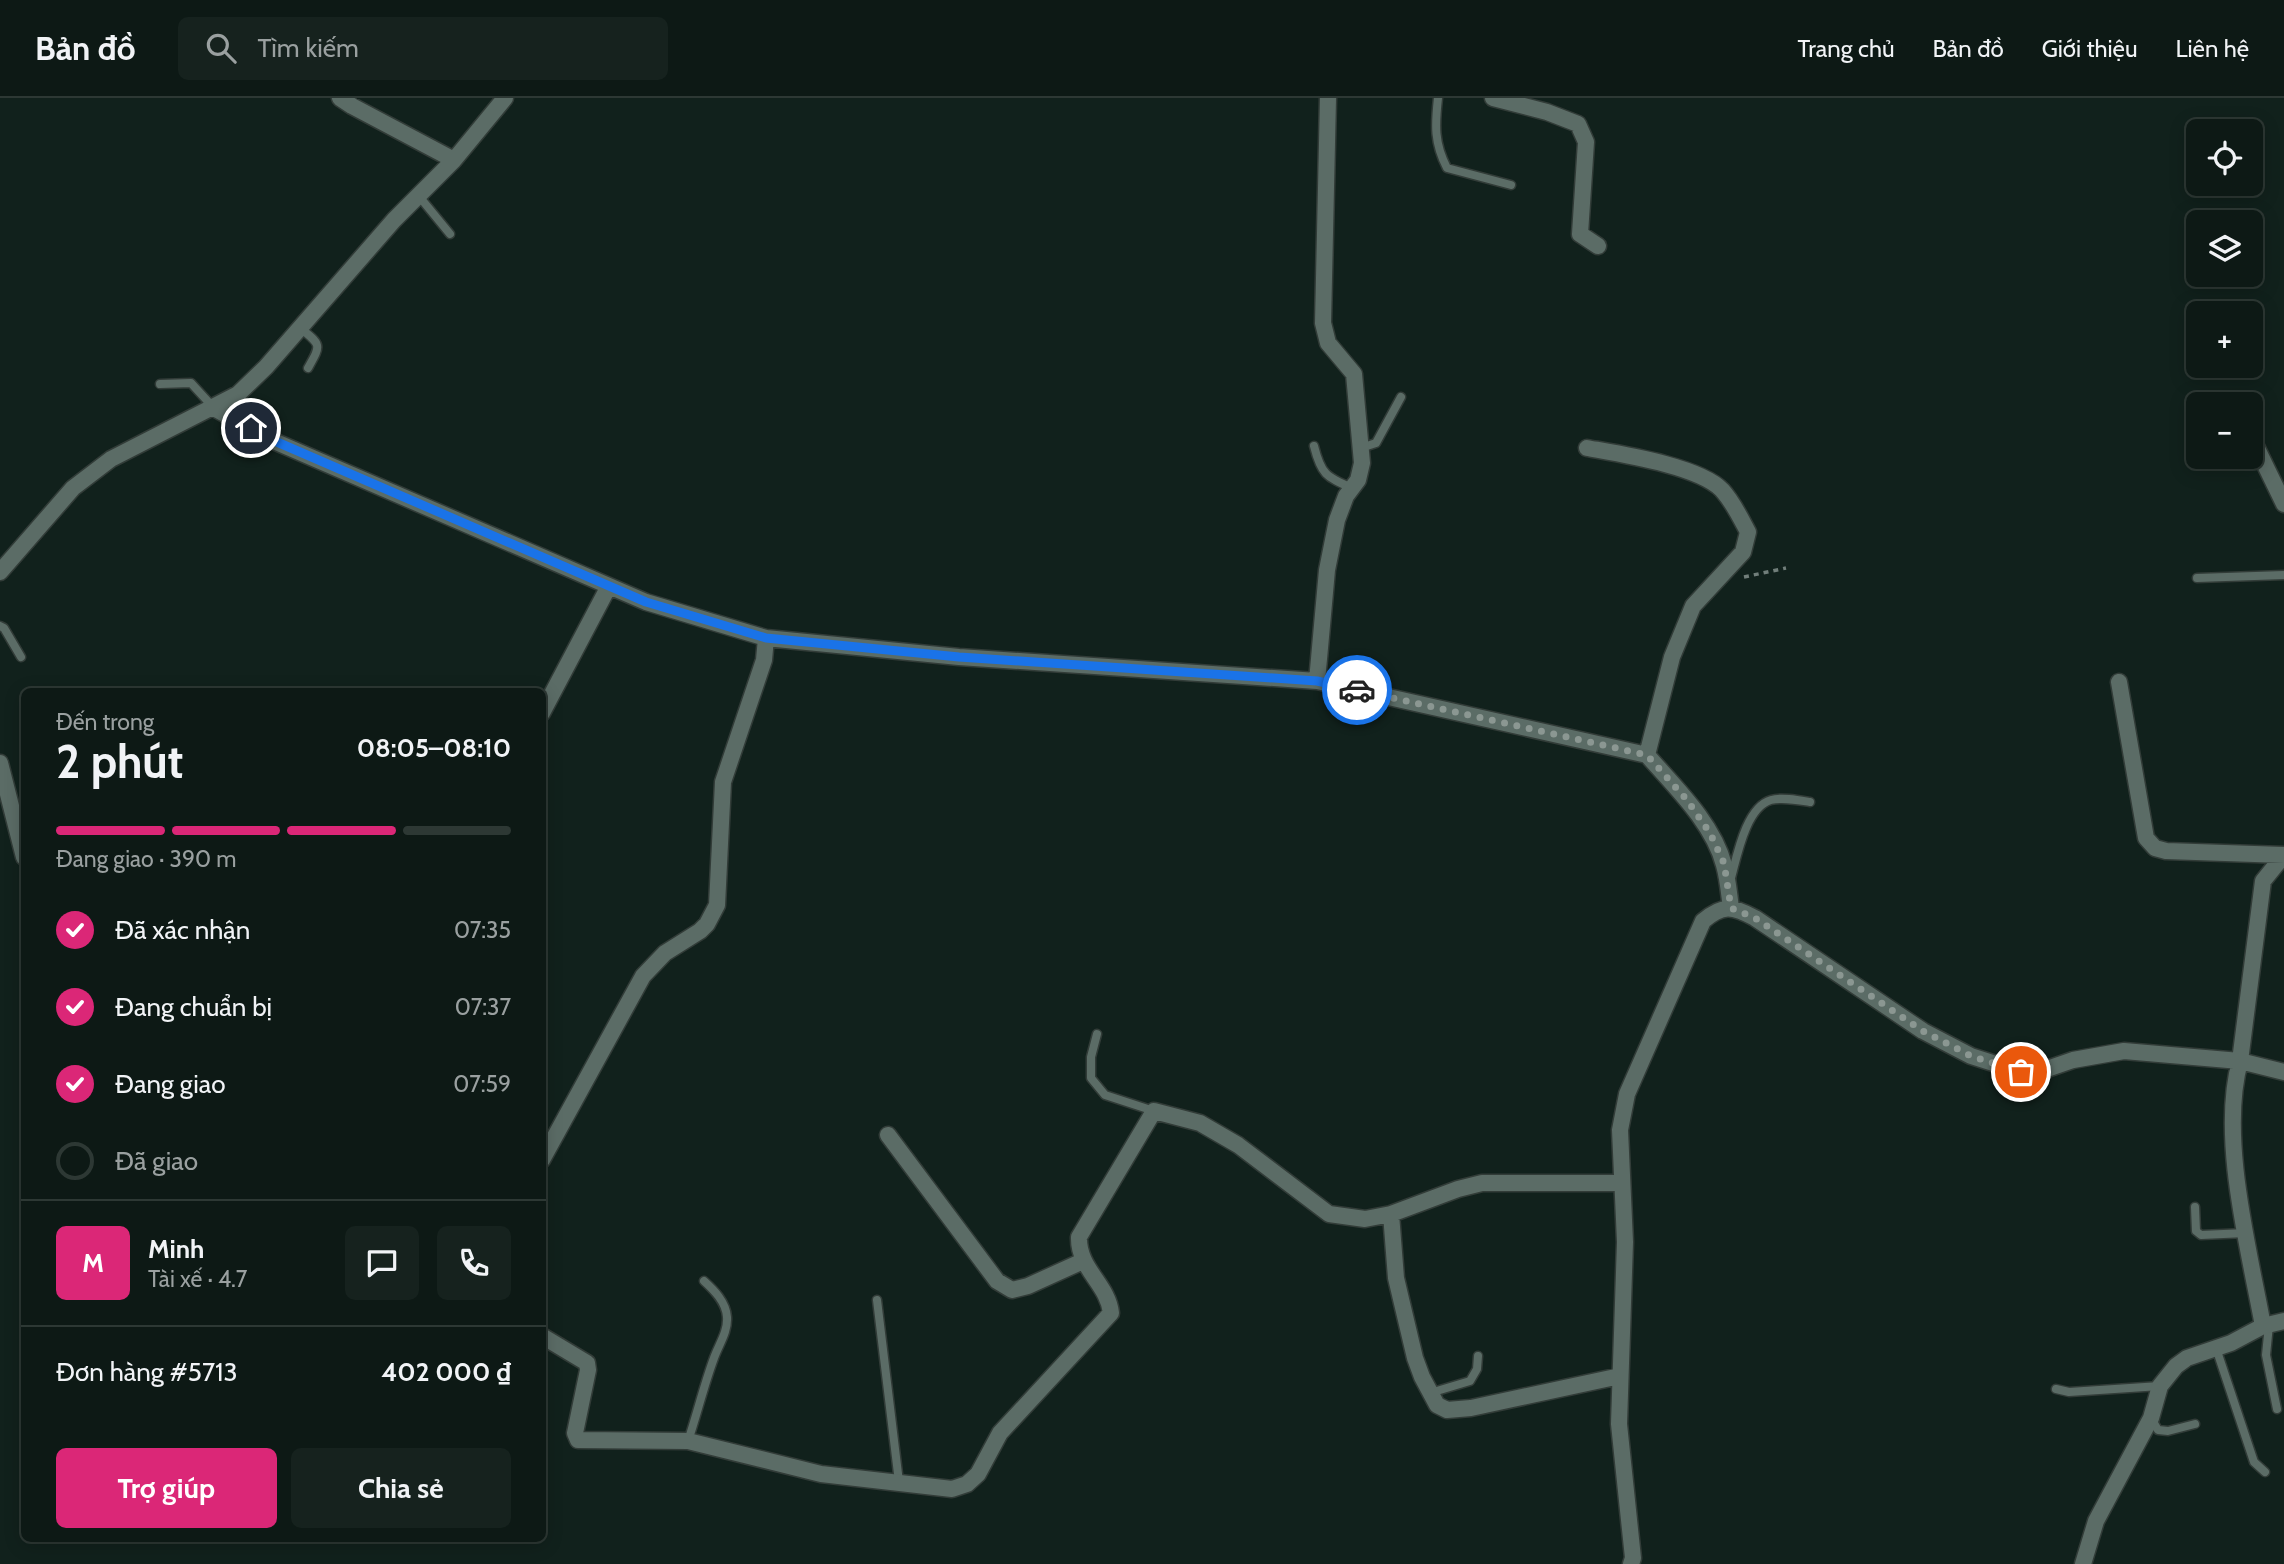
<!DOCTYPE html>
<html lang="vi">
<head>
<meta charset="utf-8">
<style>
  :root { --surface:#0d1915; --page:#16221e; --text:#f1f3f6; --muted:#9aa0a0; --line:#2d3834; --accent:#db2777 }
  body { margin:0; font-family:Cabin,sans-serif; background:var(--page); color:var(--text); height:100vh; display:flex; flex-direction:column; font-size:26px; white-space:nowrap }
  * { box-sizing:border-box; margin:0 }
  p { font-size:23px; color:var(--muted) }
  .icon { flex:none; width:38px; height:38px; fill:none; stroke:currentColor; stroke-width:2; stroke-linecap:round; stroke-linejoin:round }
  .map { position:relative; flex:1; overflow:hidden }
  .details { position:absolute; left:21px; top:590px; width:525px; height:854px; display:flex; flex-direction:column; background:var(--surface); border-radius:10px; box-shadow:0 4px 18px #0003,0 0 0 2px var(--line) }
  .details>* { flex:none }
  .fabs { position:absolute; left:2186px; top:21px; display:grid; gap:14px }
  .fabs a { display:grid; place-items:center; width:77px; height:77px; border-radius:10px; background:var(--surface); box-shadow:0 4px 18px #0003,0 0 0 2px var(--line); font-size:35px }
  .pin { position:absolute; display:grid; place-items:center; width:60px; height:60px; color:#fff; margin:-30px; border:4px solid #fff; border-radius:50%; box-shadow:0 2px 7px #0007 }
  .courier { position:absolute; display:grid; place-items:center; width:70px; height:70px; margin:-35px; border:5px solid #1a73e8; border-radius:50%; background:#fff; color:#222; box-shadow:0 2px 9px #0007 }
  .head em { font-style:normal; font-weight:700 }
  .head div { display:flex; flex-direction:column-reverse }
  .head { display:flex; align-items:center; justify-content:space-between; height:119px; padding:0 35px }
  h1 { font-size:46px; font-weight:700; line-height:52px }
  .bar { display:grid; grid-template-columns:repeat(4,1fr); gap:10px 7px; align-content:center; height:84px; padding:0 35px }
  .bar i { height:9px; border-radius:5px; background:var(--line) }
  .bar .selected { background:var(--accent) }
  .bar p { grid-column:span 4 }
  .line { display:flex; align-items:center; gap:18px; padding:0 35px; border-top:2px solid var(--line) }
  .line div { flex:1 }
  .round { display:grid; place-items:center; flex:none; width:74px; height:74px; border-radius:10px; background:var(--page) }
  ol { padding:0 35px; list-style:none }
  li { display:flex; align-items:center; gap:21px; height:77px }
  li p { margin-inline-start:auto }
  li .icon { padding:7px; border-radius:50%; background:var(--accent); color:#fff; stroke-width:4 }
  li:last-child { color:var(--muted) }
  li i { width:38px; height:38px; border:4px solid var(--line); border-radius:50% }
  .button { display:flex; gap:14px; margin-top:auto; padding:14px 35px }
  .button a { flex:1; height:80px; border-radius:10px; background:var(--accent); color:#fff; font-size:28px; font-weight:700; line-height:80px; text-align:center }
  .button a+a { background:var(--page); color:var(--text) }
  header { display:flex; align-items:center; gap:42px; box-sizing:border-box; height:98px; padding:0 35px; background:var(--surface); border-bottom:2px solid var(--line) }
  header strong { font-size:33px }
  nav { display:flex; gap:38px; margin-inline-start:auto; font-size:24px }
  .search { width:490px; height:63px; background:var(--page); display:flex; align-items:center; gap:18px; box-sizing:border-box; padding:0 24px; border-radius:10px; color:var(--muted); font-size:26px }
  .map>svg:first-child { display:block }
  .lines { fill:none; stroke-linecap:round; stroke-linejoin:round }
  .lane-casing { stroke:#323c38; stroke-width:11 }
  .street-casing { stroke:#323c38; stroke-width:19 }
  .path { stroke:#717e7a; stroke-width:3.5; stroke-dasharray:5 5; stroke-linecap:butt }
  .lane { stroke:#5b6c66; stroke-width:8 }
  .street { stroke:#5b6c66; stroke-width:16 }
  .done { stroke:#8b9792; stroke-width:7; stroke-dasharray:0 12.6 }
  .route { stroke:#1a73e8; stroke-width:9 }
</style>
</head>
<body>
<header>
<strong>Bản đồ</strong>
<div class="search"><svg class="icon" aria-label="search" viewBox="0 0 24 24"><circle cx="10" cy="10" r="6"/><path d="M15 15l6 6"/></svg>Tìm kiếm</div>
<nav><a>Trang chủ</a><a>Bản đồ</a><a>Giới thiệu</a><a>Liên hệ</a></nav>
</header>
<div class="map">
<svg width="2284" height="1466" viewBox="0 0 2284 1466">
  <rect width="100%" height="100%" fill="#11211c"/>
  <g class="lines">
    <g class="lane-casing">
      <path id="lane" d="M1438,0c-3,27 -4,45 9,70l64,17
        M418,97l32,39
        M300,230c22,17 21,17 8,40
        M160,286l31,-1 22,24
        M1314,348c7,28 12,31 38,42
        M1361,350l15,-5 25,-46
        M2197,480l87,-3
        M0,528l4,2 17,29
        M1731,780c6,-22 15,-71 40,-78 11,-3 27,0 39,2
        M1097,936l-6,23v21l14,17 49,16
        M2195,1109l1,24 5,4 45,-2
        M877,1202l22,182
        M2269,1227l-3,30 11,54
        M2216,1250l38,114 11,10
        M2056,1291l13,3 91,-6
        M1430,1295l40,-12 7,-12 1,-13
        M2151,1320l7,12 10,1 27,-7
        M688,1343c9,-27 16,-56 26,-83 5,-14 14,-26 13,-41 -1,-15 -13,-27 -23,-36"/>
    </g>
    <g class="street-casing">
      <path id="street" d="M340,0l12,8 102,54
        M1493,0l54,14 31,12 8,18 -6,92 18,12
        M214,310l55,31 377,163 120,36 -2,22 -41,122 -6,123 -10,19 -7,7 -35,22 -22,23 -101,184
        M2250,336l34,70
        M1587,350c33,6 112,18 135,42 11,12 18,27 26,42l-5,20 -50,54 -21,51 -25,98c28,32 66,68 77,110 4,14 5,29 7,43
        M0,474l73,-84 38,-29 127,-65 28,-27 128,-147 60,-60 51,-62
        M766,540l193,19 358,24 330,74
        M1317,583l10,-111 10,-50 9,-24 12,-16 4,-17 -8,-89 -26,-31 -5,-20 5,-225
        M2119,584l27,156 9,10 11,3 118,4
        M542,615l67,-127
        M0,665l24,94
        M2284,974l-44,-11c-21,76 9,188 23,265l21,-5
        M888,1037l109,146 15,9 16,-4 55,-25
        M1391,1116l5,64 19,80 7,19 15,28 10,5 24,-2 149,-32
        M542,1238l45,27 1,7 -13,63 3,7 110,1 133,33 131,15 15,-5 11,-10 22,-41 111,-120c-3,-29 -33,-44 -32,-76l75,-126 46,12 38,22 91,69 36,5 26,-5 67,-25 24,-6h140
        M1631,1466l2,-6 -14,-134 6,-182 -5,-112 7,-36 76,-173c20,-17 29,-15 52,-3l168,113 48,25 50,16 26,-3 26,-9 51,-9 116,10 23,-180 21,-26
        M2083,1466l13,-43 55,-103 9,-32 16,-20 11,-8 44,-15 32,-17"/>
    </g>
    <path class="path" d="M1744,479l42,-9"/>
    <use href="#lane" class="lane"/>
    <use href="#street" class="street"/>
  </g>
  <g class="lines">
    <path class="done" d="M1357,592l290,65 40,45 23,33 14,30 7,45 24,10 168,113 48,25 50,16"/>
    <path class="route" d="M251,330l19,11 376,163 120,36 193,19 358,24 40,9"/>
  </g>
</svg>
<div class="fabs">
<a><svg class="icon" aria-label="locate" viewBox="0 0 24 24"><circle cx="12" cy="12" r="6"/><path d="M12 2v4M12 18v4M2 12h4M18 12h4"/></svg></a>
<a><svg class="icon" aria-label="layers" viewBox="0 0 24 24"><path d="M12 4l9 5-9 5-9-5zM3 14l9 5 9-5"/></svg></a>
<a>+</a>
<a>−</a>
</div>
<div class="pin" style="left:2021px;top:974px;background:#ea580c"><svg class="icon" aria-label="bag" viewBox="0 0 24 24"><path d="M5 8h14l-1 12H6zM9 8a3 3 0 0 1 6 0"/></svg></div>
<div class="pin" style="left:251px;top:330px;background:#1f2937"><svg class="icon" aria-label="home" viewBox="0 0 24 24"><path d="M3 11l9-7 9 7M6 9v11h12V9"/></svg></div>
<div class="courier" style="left:1357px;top:592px"><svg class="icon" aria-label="car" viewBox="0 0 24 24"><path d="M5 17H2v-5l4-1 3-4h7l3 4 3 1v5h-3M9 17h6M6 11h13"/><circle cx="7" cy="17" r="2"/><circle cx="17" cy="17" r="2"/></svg></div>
<section class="details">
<div class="head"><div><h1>2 phút</h1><p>Đến trong</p></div><em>08:05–08:10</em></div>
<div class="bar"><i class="selected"></i><i class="selected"></i><i class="selected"></i><i></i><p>Đang giao · 390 m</p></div>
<ol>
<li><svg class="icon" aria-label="check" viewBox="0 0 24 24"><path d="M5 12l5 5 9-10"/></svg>Đã xác nhận<p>07:35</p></li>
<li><svg class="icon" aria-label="check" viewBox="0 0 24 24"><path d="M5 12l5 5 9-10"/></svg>Đang chuẩn bị<p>07:37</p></li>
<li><svg class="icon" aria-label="check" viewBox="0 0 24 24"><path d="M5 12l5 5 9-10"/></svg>Đang giao<p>07:59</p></li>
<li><i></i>Đã giao</li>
</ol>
<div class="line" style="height:126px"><b class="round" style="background:var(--accent);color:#fff">M</b><div><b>Minh</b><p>Tài xế · 4.7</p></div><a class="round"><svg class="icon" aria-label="chat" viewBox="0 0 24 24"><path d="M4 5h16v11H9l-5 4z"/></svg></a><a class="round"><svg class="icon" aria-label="phone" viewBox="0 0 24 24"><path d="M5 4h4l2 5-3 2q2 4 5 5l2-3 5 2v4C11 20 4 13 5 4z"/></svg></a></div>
<div class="line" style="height:91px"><div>Đơn hàng #5713</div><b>402 000 ₫</b></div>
<div class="button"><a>Trợ giúp</a><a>Chia sẻ</a></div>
</section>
</div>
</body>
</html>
